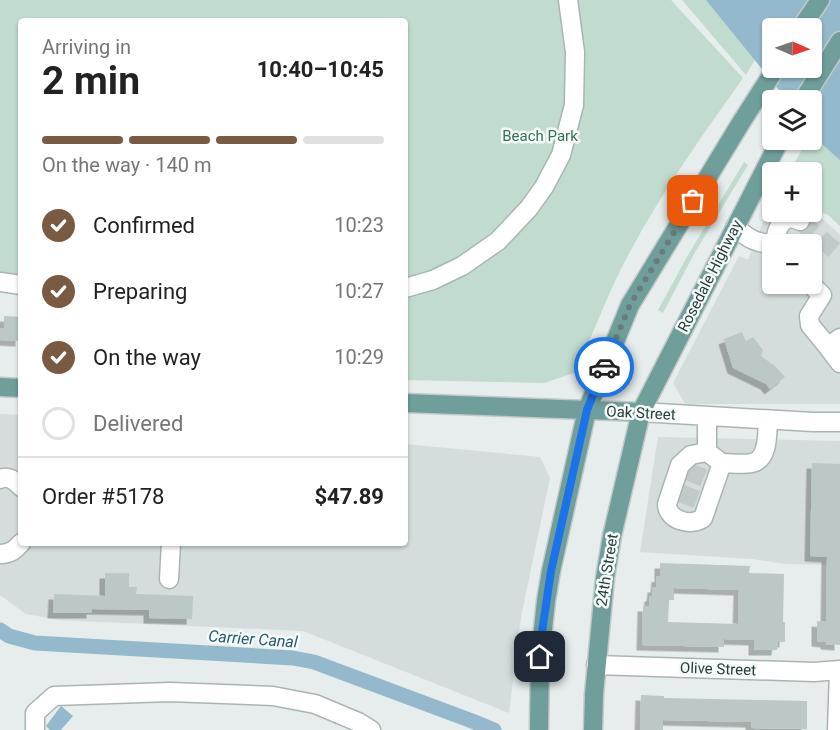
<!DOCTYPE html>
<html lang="en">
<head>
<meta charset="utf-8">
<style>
  :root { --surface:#fff; --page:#f2f2f2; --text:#222; --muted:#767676; --line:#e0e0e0; --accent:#795b44 }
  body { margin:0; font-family:Roboto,sans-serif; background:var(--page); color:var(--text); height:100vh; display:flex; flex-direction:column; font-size:22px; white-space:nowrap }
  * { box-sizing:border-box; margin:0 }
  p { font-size:20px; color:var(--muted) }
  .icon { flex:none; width:33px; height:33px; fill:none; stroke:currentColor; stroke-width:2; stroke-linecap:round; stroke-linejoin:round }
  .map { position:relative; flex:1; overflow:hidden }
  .sheet { position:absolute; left:18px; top:18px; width:390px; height:528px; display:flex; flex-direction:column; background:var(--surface); border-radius:6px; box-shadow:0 2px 4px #0004 }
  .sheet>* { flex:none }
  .needle { width:39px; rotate:92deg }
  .fabs { position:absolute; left:762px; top:18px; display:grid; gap:12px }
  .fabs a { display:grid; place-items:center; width:60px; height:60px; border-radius:6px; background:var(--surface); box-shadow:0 2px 4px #0004; font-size:30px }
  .pin { position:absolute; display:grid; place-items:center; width:51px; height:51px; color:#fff; margin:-26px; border-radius:12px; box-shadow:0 3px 9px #0006 }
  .courier { position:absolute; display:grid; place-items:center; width:60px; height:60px; margin:-30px; border:4px solid #1a73e8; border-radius:50%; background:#fff; color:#222; box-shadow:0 2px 8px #0007 }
  .overview em { font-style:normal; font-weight:700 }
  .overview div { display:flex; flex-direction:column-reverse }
  .overview { display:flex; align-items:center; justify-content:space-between; height:102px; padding:0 24px }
  h1 { font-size:39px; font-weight:700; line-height:45px }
  .bar { display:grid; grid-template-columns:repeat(4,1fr); gap:9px 6px; align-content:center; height:72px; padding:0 24px }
  .bar i { height:8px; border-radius:4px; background:var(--line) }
  .bar .active { background:var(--accent) }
  .bar p { grid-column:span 4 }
  .line { display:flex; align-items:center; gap:15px; padding:0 24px; border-top:2px solid var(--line) }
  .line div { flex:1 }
  ol { padding:0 24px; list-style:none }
  li { display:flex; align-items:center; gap:18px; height:66px }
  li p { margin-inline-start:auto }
  li .icon { padding:6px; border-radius:50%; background:var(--accent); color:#fff; stroke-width:4 }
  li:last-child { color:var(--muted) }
  li i { width:33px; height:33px; border:3px solid var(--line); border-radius:50% }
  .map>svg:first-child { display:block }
  .built { fill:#d4dddb; fill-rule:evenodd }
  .green { fill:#c1dcce }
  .water { fill:#94b9cc; fill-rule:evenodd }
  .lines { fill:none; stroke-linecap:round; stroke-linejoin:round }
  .canal { stroke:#94b9cc; stroke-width:15 }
  .building { fill:#bbc8c5; fill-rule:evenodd; filter:url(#shadow) }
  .minor-tunnel { stroke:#c0cac9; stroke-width:18; stroke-dasharray:18 9; stroke-linecap:butt }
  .minor-casing { stroke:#a9b5b4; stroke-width:21 }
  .major-casing { stroke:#c2c9c8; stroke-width:21 }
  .minor { stroke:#fff; stroke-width:18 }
  .major { stroke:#6f9e9b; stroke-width:18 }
  .done { stroke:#697b7a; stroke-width:6; stroke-dasharray:0 10.8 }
  .route { stroke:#1a73e8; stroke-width:8 }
  .labels { text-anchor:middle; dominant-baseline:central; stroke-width:5; stroke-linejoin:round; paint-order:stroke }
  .park-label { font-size:15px; fill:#347157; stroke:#f6faf9 }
  .street-label { font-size:15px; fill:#263e3c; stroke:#f6faf9 }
  .water-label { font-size:16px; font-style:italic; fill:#265975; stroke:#f6faf9 }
</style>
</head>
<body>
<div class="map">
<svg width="840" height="730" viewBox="0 0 840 730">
  <defs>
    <filter id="shadow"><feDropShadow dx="-5.5" dy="5.5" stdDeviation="0" flood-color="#0004"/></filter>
  </defs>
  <rect width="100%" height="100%" fill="#e6edec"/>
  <path class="built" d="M812,209l28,26v169h-155l-12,-21 66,-127 9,4 18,-45 8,-3h38zM772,244h40v40h-40z
    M0,414l21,1v128h384v-99l135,13 10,21 -29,139 -12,96 -206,-82 -244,-11 -33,-6 -26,-19z
    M658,437l182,4v124l-54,-1 -34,-5 -112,-7z"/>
  <path class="green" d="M0,0h671l72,78c-43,61 -87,122 -121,189 -17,34 -31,70 -45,105l-33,11 -139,-3v-359h-384v258l-21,-2z
    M682,0h109l-19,28v3l-26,44z
    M840,88v138l-12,-11 -16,-7v-36h-23l19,-32h4v-6z
    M744,162l4,3 -54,89 -31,59 -5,-3 30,-55z"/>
  <path class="water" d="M706,0h134v160l-17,-15 -11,-14v-31h-25zM772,28h40v40h-40z
    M61,706l12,10 -12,14h-11l-4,-4z"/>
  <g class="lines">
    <path class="canal" d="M0,630l9,6 26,7 258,15 21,4 158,59 22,9"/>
  </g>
  <path class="building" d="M4,316l17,1v24l-21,-1v-12h4z
    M742,332l4,9 7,-4 10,13 -2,6 14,10 10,11 -15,12 -4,-5 -33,-16 -9,-29z
    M812,463l28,1v181l-14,-1v-2l-9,-1v-20l9,1 1,-65 -17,-1z
    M660,563l90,3 -1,7 35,1 -1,48h2v20h-7l-1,8h-23v-10l-30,-1v8l-82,-2 1,-39h6l1,-10h2l1,-9h3l1,-11 3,1zM674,588l65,2 -1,34 -70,-2 1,-22h5z
    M105,573h24v14h8l-1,7 57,2 -1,23 -43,-1v-8l-57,-1v4h-39l1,-19 51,2z
    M641,695l23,1v2l143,3v28l-56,-1v-6l-88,-2v10h-23z"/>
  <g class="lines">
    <path class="minor-tunnel" d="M800,221l40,34
      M687,471l22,9
      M680,493l21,8"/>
    <g class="minor-casing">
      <path id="minor" d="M735,227c12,11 23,18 40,16
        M775,244c1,-14 6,-32 25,-23
        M0,282l21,3
        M810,284l12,11 -13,21 1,9 18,22
        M405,288l28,-8 29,-14 36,-25 31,-33 15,-21 17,-32 13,-50 1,-53 -7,-52
        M840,338l-12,9 12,16
        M641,412l172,10h27
        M707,452l15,11 -19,55c-12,9 -36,2 -36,-14l13,-39 11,-10z
        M707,452v-36
        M722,463c9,0 21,2 30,0 17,-4 15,-30 16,-43
        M0,479c9,-4 15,2 21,8
        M0,554c10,0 15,-4 21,-11
        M169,579l2,-36
        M596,665l218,7 26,-2
        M35,730v-17l19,-17 116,-4 103,4 42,8 43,18 13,8
        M837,730l2,-60"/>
    </g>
    <g class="major-casing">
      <path id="major" d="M801,28l19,-28
        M803,100l37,-59
        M0,387l21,1
        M405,403l236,9
        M539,730l1,-73 6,-56 5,-30 36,-161 43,-105 112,-184 34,-53
        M593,730l1,-36 11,-116 7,-42 29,-124 139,-272"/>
    </g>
    <use href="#minor" class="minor"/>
    <use href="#major" class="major"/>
  </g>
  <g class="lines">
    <path class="done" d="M604,367l26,-62 63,-104"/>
    <path class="route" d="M540,657l2,-25 9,-61 36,-161 17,-43"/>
  </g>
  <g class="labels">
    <g class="park-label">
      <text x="540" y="136">Beach Park</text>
    </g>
    <g class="street-label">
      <text transform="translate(710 276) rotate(-63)">Rosedale Highway</text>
      <text transform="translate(641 413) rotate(3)">Oak Street</text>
      <text transform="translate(607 570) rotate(-81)">24th Street</text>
      <text transform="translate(718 669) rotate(2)">Olive Street</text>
    </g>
    <g class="water-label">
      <text transform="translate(253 639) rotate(4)">Carrier Canal</text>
    </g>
  </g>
</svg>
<div class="fabs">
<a><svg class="needle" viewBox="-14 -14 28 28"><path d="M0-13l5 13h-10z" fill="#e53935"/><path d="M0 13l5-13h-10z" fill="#767676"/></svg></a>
<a><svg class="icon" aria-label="layers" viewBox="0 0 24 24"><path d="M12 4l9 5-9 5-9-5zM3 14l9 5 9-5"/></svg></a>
<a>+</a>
<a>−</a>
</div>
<div class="pin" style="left:693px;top:201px;background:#ea580c"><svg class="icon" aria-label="bag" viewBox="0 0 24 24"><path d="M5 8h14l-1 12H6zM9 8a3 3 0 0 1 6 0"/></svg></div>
<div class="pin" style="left:540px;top:657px;background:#1f2937"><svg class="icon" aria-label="home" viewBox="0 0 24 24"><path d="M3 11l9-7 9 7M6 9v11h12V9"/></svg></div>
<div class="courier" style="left:604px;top:367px"><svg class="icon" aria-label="car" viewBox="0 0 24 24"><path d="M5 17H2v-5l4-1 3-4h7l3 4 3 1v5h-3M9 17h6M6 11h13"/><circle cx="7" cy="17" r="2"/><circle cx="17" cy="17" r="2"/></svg></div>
<section class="sheet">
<div class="overview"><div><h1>2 min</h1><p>Arriving in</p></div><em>10:40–10:45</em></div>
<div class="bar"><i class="active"></i><i class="active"></i><i class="active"></i><i></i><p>On the way · 140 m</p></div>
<ol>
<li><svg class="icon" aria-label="check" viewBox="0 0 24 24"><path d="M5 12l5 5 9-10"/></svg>Confirmed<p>10:23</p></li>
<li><svg class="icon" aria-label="check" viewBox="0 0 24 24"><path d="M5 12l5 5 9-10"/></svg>Preparing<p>10:27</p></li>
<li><svg class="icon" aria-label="check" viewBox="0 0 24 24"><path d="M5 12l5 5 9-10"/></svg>On the way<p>10:29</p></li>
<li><i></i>Delivered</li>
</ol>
<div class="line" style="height:78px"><div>Order #5178</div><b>$47.89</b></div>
</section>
</div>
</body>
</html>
